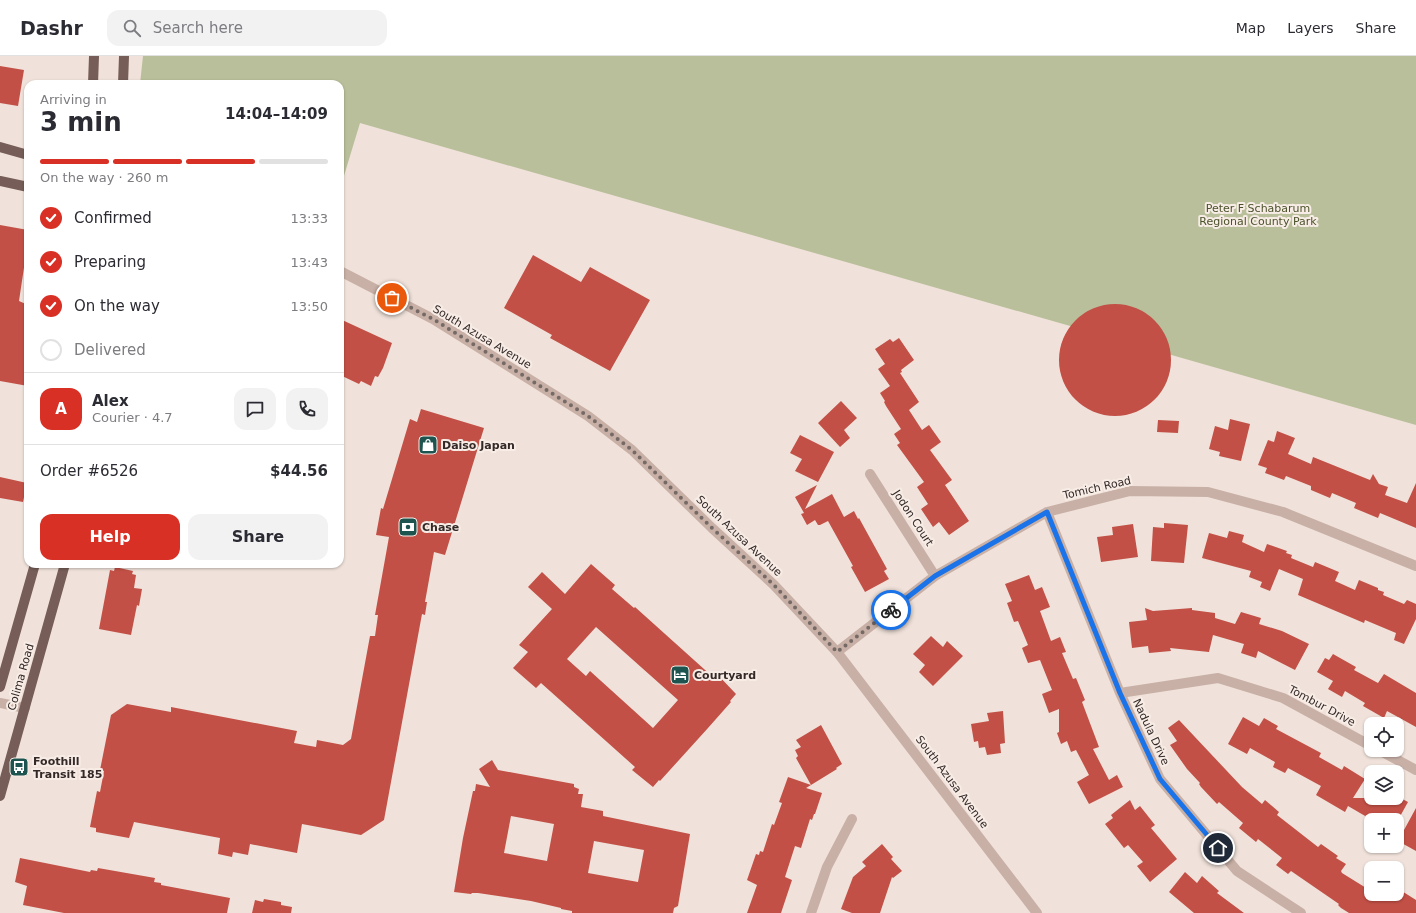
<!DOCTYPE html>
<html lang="en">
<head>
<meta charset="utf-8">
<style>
  :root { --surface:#fff; --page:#f2f2f3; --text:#2b2b33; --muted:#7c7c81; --line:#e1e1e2; --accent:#d93025 }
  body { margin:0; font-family:"DejaVu Sans",sans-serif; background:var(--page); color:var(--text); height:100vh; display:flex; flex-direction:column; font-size:15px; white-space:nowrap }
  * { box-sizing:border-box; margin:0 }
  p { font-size:13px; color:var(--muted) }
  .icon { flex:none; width:22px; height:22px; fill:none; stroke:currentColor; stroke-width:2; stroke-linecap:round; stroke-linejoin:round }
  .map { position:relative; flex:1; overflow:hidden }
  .panel { position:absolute; left:24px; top:24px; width:320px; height:488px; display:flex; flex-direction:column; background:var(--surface); border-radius:12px; box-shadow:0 1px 3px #0004 }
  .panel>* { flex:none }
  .buttons { position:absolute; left:1364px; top:661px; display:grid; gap:8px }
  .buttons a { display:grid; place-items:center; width:40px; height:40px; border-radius:8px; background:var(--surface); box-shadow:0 1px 3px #0004; font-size:20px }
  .pin { position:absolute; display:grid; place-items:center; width:34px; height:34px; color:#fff; margin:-17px; border:2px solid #fff; border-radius:50%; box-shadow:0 1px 4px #0007 }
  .courier { position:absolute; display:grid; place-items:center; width:40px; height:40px; margin:-20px; border:3px solid #1a73e8; border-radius:50%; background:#fff; color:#222; box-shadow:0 1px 5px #0007 }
  .overview em { font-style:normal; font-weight:600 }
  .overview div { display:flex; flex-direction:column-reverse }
  .overview { display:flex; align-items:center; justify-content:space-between; height:68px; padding:0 16px }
  h1 { font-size:26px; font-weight:600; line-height:30px }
  .bar { display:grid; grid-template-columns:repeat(4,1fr); gap:6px 4px; align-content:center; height:48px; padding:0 16px }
  .bar i { height:5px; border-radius:3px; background:var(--line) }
  .bar .on { background:var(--accent) }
  .bar p { grid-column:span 4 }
  .line { display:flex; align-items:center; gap:10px; padding:0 16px; border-top:1px solid var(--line) }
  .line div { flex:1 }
  .round { display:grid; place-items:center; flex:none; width:42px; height:42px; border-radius:12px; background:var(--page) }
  ol { padding:0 16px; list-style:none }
  li { display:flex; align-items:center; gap:12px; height:44px }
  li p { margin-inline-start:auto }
  li .icon { padding:4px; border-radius:50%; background:var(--accent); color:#fff; stroke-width:4 }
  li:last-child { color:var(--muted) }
  li i { width:22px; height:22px; border:2px solid var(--line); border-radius:50% }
  .primary-button { display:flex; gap:8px; margin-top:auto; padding:8px 16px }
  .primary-button a { flex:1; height:46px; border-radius:12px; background:var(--accent); color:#fff; font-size:16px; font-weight:600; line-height:46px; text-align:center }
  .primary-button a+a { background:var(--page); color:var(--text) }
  header { display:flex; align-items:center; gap:24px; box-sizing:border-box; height:56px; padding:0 20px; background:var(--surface); border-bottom:1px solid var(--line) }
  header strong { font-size:19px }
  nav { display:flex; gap:22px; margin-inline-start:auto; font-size:14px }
  .search { width:280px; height:36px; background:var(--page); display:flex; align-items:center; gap:10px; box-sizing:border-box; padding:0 14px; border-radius:12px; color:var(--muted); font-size:15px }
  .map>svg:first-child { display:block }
  .green { fill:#b9bf9a }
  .building { fill:#c25046; fill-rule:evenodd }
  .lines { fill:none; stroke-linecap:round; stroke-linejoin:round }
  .minor { stroke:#c8b0a6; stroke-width:10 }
  .tertiary { stroke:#c8b0a6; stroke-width:10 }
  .primary { stroke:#765d58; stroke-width:10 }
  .done { stroke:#766a66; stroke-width:4; stroke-dasharray:0 7.2 }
  .route { stroke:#1a73e8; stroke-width:5 }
  .labels { text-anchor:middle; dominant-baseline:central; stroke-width:4; stroke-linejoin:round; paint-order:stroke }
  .park-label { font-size:11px; fill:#4a522b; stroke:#f8ede6 }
  .street-label { font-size:11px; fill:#342927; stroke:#f8ede6 }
  .poi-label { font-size:11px; font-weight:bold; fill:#342927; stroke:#f8ede6; text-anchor:start }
</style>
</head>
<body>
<header>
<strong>Dashr</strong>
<div class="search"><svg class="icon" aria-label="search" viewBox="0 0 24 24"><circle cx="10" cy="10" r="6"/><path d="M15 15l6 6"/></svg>Search here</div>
<nav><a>Map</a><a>Layers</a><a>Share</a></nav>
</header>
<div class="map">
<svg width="1416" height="857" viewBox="0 0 1416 857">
  <rect width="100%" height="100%" fill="#f0e2da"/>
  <path class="green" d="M143,0h1273v369l-1056,-302 -20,66v-105h-200z"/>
  <path class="building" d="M0,10l24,4 -6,36 -18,-3z
    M0,169l28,5v24h-2l-7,47 9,4 -3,28 3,2v51l-28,-5z
    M533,199l48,27 9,-15 60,33 -40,71 -60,-33 2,-3 -48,-27z
    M1059 304a56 56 0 1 1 112 0a56 56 0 1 1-112 0Z
    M340,263l52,24 -9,25 -5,9 -3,-1 -4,10 -10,-5 -2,3 -19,-9z
    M899,282l15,22 -13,10 1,2 -2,1 19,29 -10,8 13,20 7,-5 12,17 -11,8 22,30 -7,5 24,36 -20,14 -10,-13 -6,5 -12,-18 7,-5 -11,-17 7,-5 -27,-37 3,-2 -6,-9 7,-5 -15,-23 -2,-4 1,-1 -5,-8 10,-7 -12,-17 7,-5 -10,-15 15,-10 3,3z
    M841,345l16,17 -13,12 6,8 -10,9 -22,-24z
    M421,353l63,19 -39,127 -11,-3 -9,50h2l-2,13 -3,-1 -38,206 -23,15 -59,-11 -5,29 -47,-9 -2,11 -15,-3 -1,5 -14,-3 2,-16 -86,-16 -5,16 -33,-6v-4l-6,-1 7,-36 3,1 4,-21 -4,-1 11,-55 16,-11 44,8v-5l126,24 -3,12 22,4 1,-7 26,5 8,-6 19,-103h5l3,-21h-3l14,-78 -13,-2 5,-27 2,1 27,-90 7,3z
    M1230,363l20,5 -9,37 -22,-5 1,-4 -11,-3 6,-23 13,4z
    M1158,364l21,1 -1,12 -21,-1z
    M1277,375l18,7 -7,16 23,10 2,-7 57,23 3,-6 6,10 9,3 -3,8 22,8 9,-20v45l-36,-15 -2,5 -24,-10 2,-5 -24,-10 -2,5 -19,-8v-4l-25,-10 -2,4 -19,-7 2,-5 -9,-3 10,-25 6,2z
    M800,379l34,17 -16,30 -23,-11 7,-12 -12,-6z
    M0,421l27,6 -4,19 -23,-4z
    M817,429l-12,24 27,-15 12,23 10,-6 4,8 1,-1 28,51 -3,2 5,8 -24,13 -14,-25 2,-1 -25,-45 -8,4h-2l-3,-5 -8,5 -6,-11 3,-1 -9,-16z
    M1164,467l24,2 -4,38 -33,-2 2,-34 11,1z
    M1133,468l5,33 -37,5 -4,-25 16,-2 -1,-8z
    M1229,475l15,4 -2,7 22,10 3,-8 20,7 -1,2 6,2 -1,3 22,9 2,-5 24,10 -4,9 20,9 4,-10 19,8v2l6,2 -1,3 21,9 3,-4 9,4v15l-12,25 -10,-4 2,-7 -31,-13 -1,3 -66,-28 5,-16 -24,-10 -9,22 -10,-4 2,-5 -13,-5 2,-6 -49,-13 7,-25 18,5z
    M591,508l24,21 -3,4 22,19 1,-1 79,71 3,-4 19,20 -6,7 1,1 -23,26 -48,53 -1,-1 -6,7 -21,-17 3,-3 -94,-84 -5,5 -23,-20 15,-16 -9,-7 33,-36 -24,-22 14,-15 23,22zM596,571l82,73 -25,28 -63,-57 -4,5 -19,-17z
    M115,511l18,4 -1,3 4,1 -2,13 8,1 -3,17 -2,-1 -6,30 -32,-6 11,-59 4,1z
    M1029,519l6,15 7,-3 8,20 -10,4 11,30 9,-4 6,15 -4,1 11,26 3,-1 9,22 -3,2 17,45 -6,2 16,31 8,-5 6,12 -34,17 -12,-22 12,-7 -13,-25 -5,2 -4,-11 -6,3 -4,-11 2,-1v-23l-10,4 -7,-19 10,-4 -12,-30 -12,3 -6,-15 6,-3 -10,-24 -4,1 -7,-19 5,-2 -7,-17z
    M1145,552l8,3 39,-3v2l23,3v5l20,6 6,-12 20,6 -2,6 23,7 27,13 -14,26 -37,-19 -2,7 -15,-5 3,-9 -31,-9 -4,17 -39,-4 1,3 -22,2 -1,-7 -16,2 -3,-26 18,-2z
    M931,580l12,11 4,-6 16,15 -30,30 -14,-14 6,-7 -12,-11z
    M1333,598l23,13 -2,3 24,13 6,-9 32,19v34l-29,-16 -3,7 -21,-12 2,-3 -20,-12 -3,6 -14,-8 5,-8 -16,-9 8,-14 4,2z
    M1003,655l2,32 -5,1 1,9 -14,2 -2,-8 -6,1 -1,-7 -4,1 -3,-18 18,-3 -2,-8z
    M1243,661l16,9 5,-8 14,8 -2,3 45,24 -2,4 23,13 2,-4 21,13 -12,19h29l8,4 3,-4h4v-2l11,6 -10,18h-26l-24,-14 -3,6 -29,-17 5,-9 -33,-18 -3,5 -12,-6 2,-5 -25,-14 -3,6 -19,-10z
    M1179,664l63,67 20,17 3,-4 14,12 -2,3 41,32 3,-3 17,12 -2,2 10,6 -5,7 1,2 29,18v3h26v-6l19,12v13h-67l-8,-5 -3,-3 1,-1 -48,-33 -3,3 -12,-9 6,-7 -24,-19 -2,3 -17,-14 4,-5 -24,-21 -2,2 -16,-17 -2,-3 1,-1 -13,-14 -17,-24 7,-4 -9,-13z
    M821,669l21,39 -6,4 1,1 -26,16 -15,-27 2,-2 -3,-6 6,-3 -5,-7z
    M492,704l6,10 76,14v3l5,2 -1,5h5l-2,13 22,4v5l87,18 -12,72 -4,2 -1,5h-101v-2l-11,-2v-1l-30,-7 -53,-8h-6l-1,1 -17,-2 9,-54 10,-47h2l1,-7 14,3 -11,-18zM511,760l43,8 -7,37 -43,-8zM594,785l50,9 -6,32 -50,-9z
    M788,721l23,8 -5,3 16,5 -7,21h-1l-2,6 -2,-1 -9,29 -6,-2 -10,31 7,3 -11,33h-34l10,-28 -10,-5 9,-26 3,1 1,-4 3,1 9,-28 2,1 8,-22 -3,-1z
    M1130,744l5,10 5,-4 15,19 -4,3 26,31 -27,23 -13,-16 6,-4 -15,-17 -4,3 -19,-24 8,-6 -2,-3z
    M1416,752v43l-18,-10z
    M882,788l11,13 -2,2 11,12 -9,7 -1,-1 -12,36h-28l-11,-4 12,-32 13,-11 -4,-4z
    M20,802l70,14 1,-2 6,1 1,-3 57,10 -1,4 7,1v2l69,13 -3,15h-163l-41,-8 4,-19 -12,-4z
    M1185,816l12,11 5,-7 17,15 -2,2 27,20h-50l-25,-21z
    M264,843l17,3v3l11,2 -1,6h-39l3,-13 8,2z"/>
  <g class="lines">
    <path class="minor" d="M870,418l65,102
      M1047,456l73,181 40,86 77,92 64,42
      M837,596l98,-76 112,-64 83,-21 78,1 75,20 133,54
      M1120,637l98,-15 65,20 88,48
      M0,647l25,5
      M1379,694l37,20
      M811,857l16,-46 25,-48"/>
    <path class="tertiary" d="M340,215l93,48 155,97 44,34 80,78 62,57 63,67 200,261"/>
    <path class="primary" d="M93,28l1,-28
      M123,28l1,-28
      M0,91l28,8
      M0,125l28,6
      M0,631l35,-123
      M0,740l65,-232"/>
  </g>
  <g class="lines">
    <path class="done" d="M392,242l41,21 155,97 44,34 80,78 62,57 63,67 54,-42"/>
    <path class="route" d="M891,554l44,-34 112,-64 73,181 40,86 58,69"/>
  </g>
  <defs>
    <g id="shop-square" transform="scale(1)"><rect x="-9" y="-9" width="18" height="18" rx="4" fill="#1e544f" stroke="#f8ede6"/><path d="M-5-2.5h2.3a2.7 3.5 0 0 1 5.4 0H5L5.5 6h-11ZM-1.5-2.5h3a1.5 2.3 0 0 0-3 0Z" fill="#fff"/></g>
    <g id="bank-square" transform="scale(1)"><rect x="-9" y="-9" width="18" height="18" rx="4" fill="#1e544f" stroke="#f8ede6"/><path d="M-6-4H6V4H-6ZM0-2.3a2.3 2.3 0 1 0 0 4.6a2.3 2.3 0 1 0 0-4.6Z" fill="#fff"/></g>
    <g id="hotel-square" transform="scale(1)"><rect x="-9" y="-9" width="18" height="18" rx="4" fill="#1e544f" stroke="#f8ede6"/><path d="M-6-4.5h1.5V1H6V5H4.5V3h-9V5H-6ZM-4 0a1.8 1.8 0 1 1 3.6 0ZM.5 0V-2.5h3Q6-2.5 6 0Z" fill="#fff"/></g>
    <g id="bus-square" transform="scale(1)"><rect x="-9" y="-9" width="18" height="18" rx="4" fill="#1e544f" stroke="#f8ede6"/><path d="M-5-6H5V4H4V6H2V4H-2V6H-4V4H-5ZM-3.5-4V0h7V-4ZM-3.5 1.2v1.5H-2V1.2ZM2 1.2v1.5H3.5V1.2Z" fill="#fff"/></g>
  </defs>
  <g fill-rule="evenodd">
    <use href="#shop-square" x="428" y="389"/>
    <use href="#bank-square" x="408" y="471"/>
    <use href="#hotel-square" x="680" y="619"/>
    <use href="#bus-square" x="19" y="711"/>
  </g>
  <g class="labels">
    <g class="park-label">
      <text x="1258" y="152">Peter F Schabarum<tspan x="1258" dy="13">Regional County Park</tspan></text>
    </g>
    <g class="street-label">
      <text transform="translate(482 281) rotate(31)">South Azusa Avenue</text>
      <text transform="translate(1097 432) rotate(-13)">Tomich Road</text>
      <text transform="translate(913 462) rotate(57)">Jodon Court</text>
      <text transform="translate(739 480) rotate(43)">South Azusa Avenue</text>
      <text transform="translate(21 621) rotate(-74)">Colima Road</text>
      <text transform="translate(1322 650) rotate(28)">Tombur Drive</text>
      <text transform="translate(1151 676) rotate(65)">Nadula Drive</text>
      <text transform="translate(952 726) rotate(53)">South Azusa Avenue</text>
    </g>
    <g class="poi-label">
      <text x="442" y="389">Daiso Japan</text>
      <text x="422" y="471">Chase</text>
      <text x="694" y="619">Courtyard</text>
      <text x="33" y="705">Foothill<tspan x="33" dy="13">Transit 185</tspan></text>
    </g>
  </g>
</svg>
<div class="buttons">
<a><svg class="icon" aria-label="locate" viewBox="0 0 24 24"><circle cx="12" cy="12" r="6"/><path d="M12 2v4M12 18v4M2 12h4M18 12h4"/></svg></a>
<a><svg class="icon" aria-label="layers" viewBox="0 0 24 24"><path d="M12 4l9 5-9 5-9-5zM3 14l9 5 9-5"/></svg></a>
<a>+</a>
<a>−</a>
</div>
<div class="pin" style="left:392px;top:242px;background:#ea580c"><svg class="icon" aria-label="bag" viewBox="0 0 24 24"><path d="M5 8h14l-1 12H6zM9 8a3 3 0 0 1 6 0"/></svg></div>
<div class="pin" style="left:1218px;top:792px;background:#1f2937"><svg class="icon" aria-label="home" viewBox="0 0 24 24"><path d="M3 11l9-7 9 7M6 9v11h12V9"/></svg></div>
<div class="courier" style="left:891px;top:554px"><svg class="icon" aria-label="bike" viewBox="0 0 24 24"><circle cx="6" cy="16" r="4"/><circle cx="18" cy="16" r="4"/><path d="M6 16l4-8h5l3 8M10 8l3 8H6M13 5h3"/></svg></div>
<section class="panel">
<div class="overview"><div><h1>3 min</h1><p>Arriving in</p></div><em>14:04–14:09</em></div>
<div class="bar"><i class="on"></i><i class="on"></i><i class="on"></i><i></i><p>On the way · 260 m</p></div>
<ol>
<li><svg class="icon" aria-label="check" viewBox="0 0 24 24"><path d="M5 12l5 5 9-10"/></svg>Confirmed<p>13:33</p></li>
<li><svg class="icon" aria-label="check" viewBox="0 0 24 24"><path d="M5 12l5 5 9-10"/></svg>Preparing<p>13:43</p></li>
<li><svg class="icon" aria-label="check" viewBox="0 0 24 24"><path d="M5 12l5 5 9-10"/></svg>On the way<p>13:50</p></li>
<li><i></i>Delivered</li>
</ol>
<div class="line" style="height:72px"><b class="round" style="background:var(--accent);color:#fff">A</b><div><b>Alex</b><p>Courier · 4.7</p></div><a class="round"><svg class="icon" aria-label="chat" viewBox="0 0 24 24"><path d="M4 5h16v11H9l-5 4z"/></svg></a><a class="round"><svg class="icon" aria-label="phone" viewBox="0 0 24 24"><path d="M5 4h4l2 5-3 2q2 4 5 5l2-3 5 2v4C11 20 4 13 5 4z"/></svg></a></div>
<div class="line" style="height:52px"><div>Order #6526</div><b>$44.56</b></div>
<div class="primary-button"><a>Help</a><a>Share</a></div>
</section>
</div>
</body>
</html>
